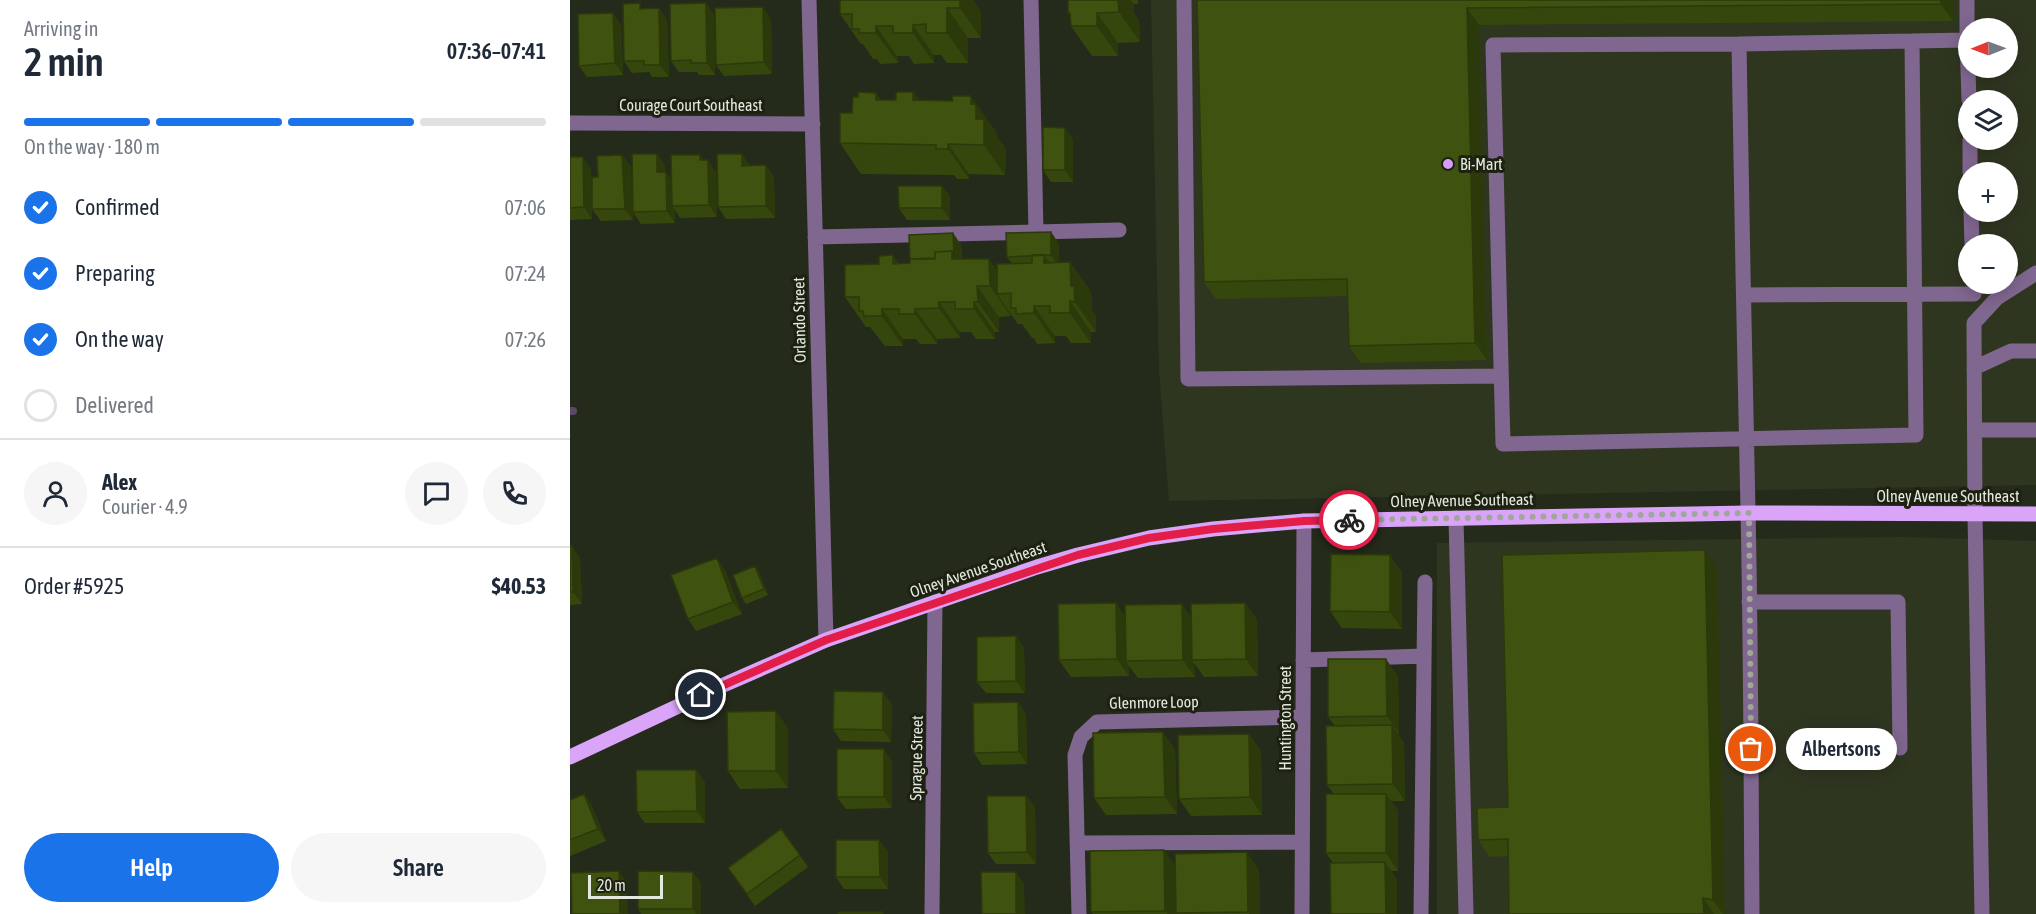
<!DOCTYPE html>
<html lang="en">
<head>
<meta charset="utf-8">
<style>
  :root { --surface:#fff; --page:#f6f6f7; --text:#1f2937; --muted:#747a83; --line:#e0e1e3; --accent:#1a73e8 }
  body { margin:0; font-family:"Asap Condensed",sans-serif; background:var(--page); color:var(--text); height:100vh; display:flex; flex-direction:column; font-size:22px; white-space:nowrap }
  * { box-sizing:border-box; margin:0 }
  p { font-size:20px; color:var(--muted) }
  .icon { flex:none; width:33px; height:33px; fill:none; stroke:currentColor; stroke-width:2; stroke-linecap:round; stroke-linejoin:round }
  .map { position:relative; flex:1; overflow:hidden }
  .sheet { display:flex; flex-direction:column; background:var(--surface); width:570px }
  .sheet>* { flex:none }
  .needle { width:39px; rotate:269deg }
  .controls { position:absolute; left:1388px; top:18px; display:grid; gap:12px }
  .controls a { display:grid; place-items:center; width:60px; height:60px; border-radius:50%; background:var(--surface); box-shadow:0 3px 15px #0003; font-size:30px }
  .scale { position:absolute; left:18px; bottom:15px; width:75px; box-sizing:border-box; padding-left:6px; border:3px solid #e4e8de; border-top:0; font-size:16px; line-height:21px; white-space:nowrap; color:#e4e8de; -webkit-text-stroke:4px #1c2111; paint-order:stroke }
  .pin { position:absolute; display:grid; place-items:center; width:51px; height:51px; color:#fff; margin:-26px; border:3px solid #fff; border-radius:50%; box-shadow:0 2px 6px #0007 }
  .courier { position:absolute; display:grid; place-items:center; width:60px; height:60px; margin:-30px; border:4px solid #e11d48; border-radius:50%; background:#fff; color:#222; box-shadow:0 2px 8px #0007 }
  .bubble { position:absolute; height:42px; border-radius:21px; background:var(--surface); box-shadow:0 3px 15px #0003; font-size:20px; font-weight:600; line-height:42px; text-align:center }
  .overview em { font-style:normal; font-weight:600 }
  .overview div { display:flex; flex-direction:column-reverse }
  .overview { display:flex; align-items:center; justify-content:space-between; height:102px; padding:0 24px }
  h1 { font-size:39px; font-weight:600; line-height:45px }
  .bar { display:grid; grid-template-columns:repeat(4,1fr); gap:9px 6px; align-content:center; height:72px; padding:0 24px }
  .bar i { height:8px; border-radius:4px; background:var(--line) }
  .bar .on { background:var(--accent) }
  .bar p { grid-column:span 4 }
  .line { display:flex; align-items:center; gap:15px; padding:0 24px; border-top:2px solid var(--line) }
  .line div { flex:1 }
  .round { display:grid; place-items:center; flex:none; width:63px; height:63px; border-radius:32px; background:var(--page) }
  ol { padding:0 24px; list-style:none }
  li { display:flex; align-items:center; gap:18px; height:66px }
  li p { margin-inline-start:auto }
  li .icon { padding:6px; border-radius:50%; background:var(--accent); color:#fff; stroke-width:4 }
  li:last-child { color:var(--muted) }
  li i { width:33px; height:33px; border:3px solid var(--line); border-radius:50% }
  .button { display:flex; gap:12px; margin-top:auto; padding:12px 24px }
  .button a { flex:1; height:69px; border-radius:36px; background:var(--accent); color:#fff; font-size:24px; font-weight:600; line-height:69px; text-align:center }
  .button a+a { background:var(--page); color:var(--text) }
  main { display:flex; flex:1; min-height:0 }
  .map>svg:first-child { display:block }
  .built { fill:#2f3620; fill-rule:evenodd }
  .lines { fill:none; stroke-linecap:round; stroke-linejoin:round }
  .stream { stroke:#5d4766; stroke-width:8 }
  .minor { stroke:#806790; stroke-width:15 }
  .major { stroke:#daa4f9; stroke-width:15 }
  .wall { fill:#36470d }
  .shaded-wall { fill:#2c390a }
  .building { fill:#3f520f; stroke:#2c390a; stroke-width:1.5 }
  .done { stroke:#a1a69a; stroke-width:6; stroke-dasharray:0 10.8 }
  .route { stroke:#e11d48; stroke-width:8 }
  .poi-dot { fill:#d79bf9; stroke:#1c2111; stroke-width:2 }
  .labels { text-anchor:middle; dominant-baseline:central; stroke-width:6; stroke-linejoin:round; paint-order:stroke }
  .street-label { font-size:16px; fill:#e4e8de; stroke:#1c2111 }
  .poi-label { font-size:16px; fill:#e4e8de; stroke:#1c2111; text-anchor:start }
</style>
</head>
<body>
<main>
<section class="sheet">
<div class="overview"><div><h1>2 min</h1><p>Arriving in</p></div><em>07:36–07:41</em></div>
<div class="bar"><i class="on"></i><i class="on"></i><i class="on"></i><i></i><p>On the way · 180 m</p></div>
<ol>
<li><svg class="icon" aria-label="check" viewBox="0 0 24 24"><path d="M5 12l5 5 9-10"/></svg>Confirmed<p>07:06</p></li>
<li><svg class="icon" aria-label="check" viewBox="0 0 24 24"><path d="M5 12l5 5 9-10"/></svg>Preparing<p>07:24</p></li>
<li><svg class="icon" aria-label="check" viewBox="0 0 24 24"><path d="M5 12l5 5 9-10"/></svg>On the way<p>07:26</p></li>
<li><i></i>Delivered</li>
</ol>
<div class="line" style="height:108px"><a class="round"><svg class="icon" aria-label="person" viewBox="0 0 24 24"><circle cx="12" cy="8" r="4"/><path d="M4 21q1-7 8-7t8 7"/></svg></a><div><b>Alex</b><p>Courier · 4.9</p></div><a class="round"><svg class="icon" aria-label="chat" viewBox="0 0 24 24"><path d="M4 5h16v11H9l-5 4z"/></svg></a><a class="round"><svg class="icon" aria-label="phone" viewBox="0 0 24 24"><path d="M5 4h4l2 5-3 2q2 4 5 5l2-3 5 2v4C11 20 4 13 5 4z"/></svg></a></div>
<div class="line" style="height:78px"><div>Order #5925</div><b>$40.53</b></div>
<div class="button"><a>Help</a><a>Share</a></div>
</section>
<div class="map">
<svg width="1466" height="914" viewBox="0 0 1466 914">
  <rect width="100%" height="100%" fill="#252b1b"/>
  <path class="built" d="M581,0h885v485l-867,16 -10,-131zM1398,28h39v40h-39zM1398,100h39v40h-39zM1398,172h39v40h-39zM1398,244h39v40h-39z
    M1333,537l133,4v373h-599v-371z"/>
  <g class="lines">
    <path class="stream" d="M0,411h3"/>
    <path class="minor" d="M239,0l17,640
      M614,0l4,379 313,-3
      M1397,0v40
      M1342,41l55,-1 2,60
      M1169,44l173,-3 4,394 -413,9 -10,-399 246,-1c2,156 6,311 9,467 3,134 3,269 4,403
      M0,123l243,1
      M1400,140v32
      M1401,212l1,32
      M466,232l83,-2
      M245,237l221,-5 -5,-232
      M1174,295l230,-1
      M1404,368l37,-17h25
      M1405,430h61
      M886,518l10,396
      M1179,602h149l2,146
      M733,660l121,-4
      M507,843l225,-1
      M362,914l3,-312
      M509,914l-4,-159 6,-18 16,-15 206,-5
      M732,914l2,-393
      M851,914l4,-332
      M1412,914l-7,-400 -1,-191 23,-25 39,-25"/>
    <path class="major" d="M0,757l149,-70 107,-47 211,-73 41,-12 71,-17 64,-9 91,-8 444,-8 288,1"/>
  </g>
  <path class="wall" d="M270,0h133l8,12v26h-13v25h-21l-6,-8h-7v8l-20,1 -5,-8h-12l1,7 -18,1 -3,-5h-4l-10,-15h-2l-21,-30z
    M498,0h70v4h-4v9l5,8 1,21 -22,1v13h-26l-21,-30v-9l-3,-4z
    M627,0h756v21l-474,4 8,335 -126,3 -12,-17 -1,-50 -132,3 -12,-17z
    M136,3l8,12 1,60h-16l-2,-3h-18l-8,-11z
    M89,8l8,12 2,57h-17l-3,-5 -17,1 -8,-12 20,-52z
    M201,19l1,55 -48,2 -8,-11z
    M51,25l2,50 -36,2 -8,-11z
    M343,92l6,8 73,26 5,8v3l9,12 -1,26 -36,-1v5h-12l-3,-4 -93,-1 -21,-31 12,-30 6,-16 18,-4 5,7h15z
    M503,139v43h-22l-8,-12z
    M87,154l8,12v6l6,8 33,-20 12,12 1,45 -37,1 -5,-8v13l-34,1 -8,-12v8l-32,1 -9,-12 6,-32 24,-22 9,12 1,36z
    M0,157l21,12 1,50 -22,1z
    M196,165l8,12 1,41 -49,1 -8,-12 32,-41z
    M372,186l8,11v23h-43l-8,-12z
    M481,232l8,12v18h11l21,30 1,18 4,6v16h-5v11h-20l-5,-7h-11v7l-18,1 -3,-6h-2l-10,-14h-4l-7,-10v2l-12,1v15h-4v7h-19l-5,-7h-11v6l-23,1v5h-17l-4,-5h-13v7h-18l-15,-19h-4l-21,-30 34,-33 14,-9 5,8h12l43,-30 8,12 1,14 35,10 15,-6 -5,-6z
    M0,546l10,12 2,46 -12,1z
    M185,566l4,6 9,23 -22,9 -4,-6z
    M1147,567l8,347h-216l-1,-58 -18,1 -12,-17 30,-33z
    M155,570l17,44 -46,17 -8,-12z
    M832,572v57l-60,-1 -12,-17z
    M675,603l12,17 1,56 -54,1 -10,-14 1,14 -57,1 -9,-12v10l-58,1 -12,-17 66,-45 66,3z
    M446,636l8,12 1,45h-39l-9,-11z
    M828,676l1,58h-1l6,9 1,58h-14l7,10v60h-7l6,9v34h-66l2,-51 -7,-10 8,-59 -7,-9 8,-59 -7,-9z
    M322,704l-1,38 -50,-1 -8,-12z
    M456,714l1,50 -45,1 -8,-12z
    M218,728v60l-48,1 -12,-18z
    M679,734l12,17 1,64 -71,1 -12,-17z
    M605,749l2,65 -71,1 -12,-17z
    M322,761v47l-46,1 -9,-12z
    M135,782v41h-60l-8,-11z
    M14,794l8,12 14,35 -36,15v-56z
    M456,796l9,11 1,57h-40l-8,-11z
    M211,829l27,38 -53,39 -27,-38z
    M309,840l9,12v37h-44l-8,-12z
    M594,850l11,16 84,4 1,44h-167l-2,-2z
    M123,872l8,11v31h-60l-3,-5z"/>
  <path class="shaded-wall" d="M390,0h13l8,12v26l-21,-30z
    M548,0h13l3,4v9l5,8 1,21 -21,-30z
    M1371,0h12v21l-12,-17z
    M136,3l8,12 1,60 -8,-12z
    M193,7l8,12 1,55 -8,-12z
    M89,8l8,12 2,57 -9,-12z
    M377,8l21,30v25l-21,-30z
    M897,8l12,17 8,335 -12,-17z
    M43,13l8,12 2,50 -8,-12z
    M527,13l21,30v13l-21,-30z
    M343,25l21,30v8l-21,-30z
    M306,26l21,30 1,7 -22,-30z
    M343,92l21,31 -21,-23z
    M306,93l21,30 -21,-23z
    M401,96l21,30 5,8v3l9,12 -1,26 -21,-30 -13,-41z
    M495,128l8,11v43l-8,-12z
    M378,144l21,30v5l-21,-30z
    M87,154l8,12v18l-8,-12z
    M172,154l8,12h-8z
    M52,155l9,12 2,53 -8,-11z
    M130,155l8,11v-6l8,12 1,45 -8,-12 -9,-45z
    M13,157l8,12 1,50 -8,-12z
    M196,165l8,12 1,41 -9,-12z
    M96,172l8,12 -2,22 3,4v13l-8,-12z
    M372,186l8,11v23l-8,-12z
    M481,232l8,12v23l-8,-12z
    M383,233l8,12 1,21 -10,-7z
    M323,255l21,31 -21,-22z
    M474,255l21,30 -21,-22z
    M419,259l22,30 -14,5 14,20v2l-21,-30z
    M500,262l21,30 1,18 4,6v16l-21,-30 -4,-16z
    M407,286l22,31v15l-21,-30z
    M500,301l21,31v11l-21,-30z
    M369,302l21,30v6l-21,-30z
    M404,302l21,30v7l-21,-30z
    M464,306l21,30v7l-21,-30z
    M312,309l21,30v7l-21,-30z
    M345,309l22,30v5l-22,-30z
    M2,546l8,12 2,46 -9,-12z
    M1135,550l12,17 8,347h-2l-10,-14z
    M820,555l12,17v57l-12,-17z
    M147,558l8,12 17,44 -9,-12z
    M185,566l4,6 9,23 -4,-6z
    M546,603l12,17 -2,41 3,5v10l-12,-17z
    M675,603l12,17 1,56 -12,-17z
    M612,604l12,17 -2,39 2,3 1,14 -12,-17z
    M446,636l8,12 1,45 -9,-12z
    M816,659l12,17 1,58 -12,-18z
    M313,692l9,12 -1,38 -8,-12z
    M448,702l8,12 1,50 -8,-12z
    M206,711l12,17v60l-12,-17z
    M822,725l12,18 1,58 -12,-17z
    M593,732l12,17 2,65 -12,-17z
    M679,734l12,17 1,64 -12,-18z
    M314,749l8,12v47l-8,-11z
    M126,770l9,12v41l-8,-12z
    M14,794l8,12 14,35 -8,-12z
    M816,794l12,17v60l-12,-18z
    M456,796l9,11 1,57 -9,-12z
    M309,840l9,12v37l-8,-12z
    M594,850l12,17 1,47h-9l-3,-3z
    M677,852l12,18 1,44h-11l-1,-2z
    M815,862l12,18v34h-11z
    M49,871l8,12 1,31h-8z
    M123,872l8,11v31h-5l-3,-5z
    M446,872l8,12 1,30h-9z
    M1133,898l11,16h-10z"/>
  <path class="building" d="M270,0h120v8h-13v25h-21v-9l-13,1v8h-20v-7h-17v7h-17v-4h-7v-15h-12z
    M498,0h50l1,12 -22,1v13h-26l-1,-13h-2z
    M627,0h744v4l-474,4 8,335 -126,3 -2,-67 -143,3z
    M70,3v6l19,-1 1,57h-16v-4h-20l-1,-57z
    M136,3l1,60h-16v-3l-20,1 -1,-57z
    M193,7l1,55 -48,3 -1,-57z
    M43,13l2,50 -36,3 -1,-52z
    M288,92l18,1v7h20v-8h17v8l40,1 -1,-5h19v8h5v15h8v26l-36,-1v5h-12v-4l-96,-2v-30h12l1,-16h5z
    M473,127l22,1v42h-22z
    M62,154h25v18h9l1,39 -34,1z
    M147,154h25v12l24,-1v41l-48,1z
    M52,155l3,54h-33v-32h6l-1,-21z
    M101,155h29v5h8l1,45 -37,1z
    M0,157h13l1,50 -14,1z
    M328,186h44v22h-43z
    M481,232v23l-44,2 -1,-24z
    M383,233l1,21 -2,-3 -17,1v6l-25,1 -1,-24z
    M382,251v8h37l1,27h-13l1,16h-4v7h-19v-7h-16v6l-24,1v5h-16v-5h-17v7h-18l-1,-5h-4v-14h-14v-32l34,-1v-8l14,-1v9l17,-1v-4h25v-7z
    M462,255h12v8l26,-1 1,24 3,-1 1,17 -5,-1v12h-20v-7h-16v7l-18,1v-6h-5v-15l-14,1v-30l35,-1z
    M0,546h2l1,46h-3z
    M1135,550l8,350 -10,-2 1,16h-195l-1,-75 -30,1 -1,-32 31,-1 -6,-252z
    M761,554l59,1v57l-60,-1z
    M147,558l16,44 -45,17 -17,-44z
    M185,566l9,23 -22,9 -9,-23z
    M546,603l1,56 -58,1 -1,-56z
    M675,603l1,56 -54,1 -1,-56z
    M612,604l1,56 -57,1 -1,-56z
    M446,636v45l-39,1v-45z
    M758,659h58l1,57 -59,1z
    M264,691l49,1v38l-50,-1z
    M448,702l1,50 -45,1 -1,-50z
    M206,711v60h-48l-1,-59z
    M822,725l1,59 -66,1 -1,-59z
    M593,732l2,65 -71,1 -1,-65z
    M679,734l1,63 -71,2 -1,-64z
    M267,749h47v48h-47z
    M66,770h60l1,41 -60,1z
    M14,794l14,35 -28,11v-40z
    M756,794h60v59h-60z
    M417,796h39l1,56 -39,1z
    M211,829l19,26 -53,39 -19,-26z
    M266,840h43l1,37h-44z
    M594,850l1,61 -74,1 -1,-61z
    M677,852l1,60 -72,1 -1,-59z
    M815,862l1,52h-55l-1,-51z
    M49,871l1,43h-48l-1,-41z
    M68,871l55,1v37h-55z
    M411,872h35v42h-34z
    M268,912h45v2h-45z"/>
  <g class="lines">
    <path class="done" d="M779,520l400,-7 2,236"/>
    <path class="route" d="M131,695l125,-55 252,-85 71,-17 64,-9 91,-8 45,-1"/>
  </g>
  <circle class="poi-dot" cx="878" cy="164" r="6"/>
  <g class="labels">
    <g class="street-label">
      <text x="121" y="105">Courage Court Southeast</text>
      <text transform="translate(229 320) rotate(-91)">Orlando Street</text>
      <text x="1378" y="496">Olney Avenue Southeast</text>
      <text transform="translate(892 500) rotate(-1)">Olney Avenue Southeast</text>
      <text transform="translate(408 569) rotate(-19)">Olney Avenue Southeast</text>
      <text transform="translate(584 702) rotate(-1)">Glenmore Loop</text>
      <text transform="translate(715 718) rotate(-90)">Huntington Street</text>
      <text transform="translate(346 758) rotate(-89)">Sprague Street</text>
    </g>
    <g class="poi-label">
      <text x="890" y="164">Bi-Mart</text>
    </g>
  </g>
</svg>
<div class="controls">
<a><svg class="needle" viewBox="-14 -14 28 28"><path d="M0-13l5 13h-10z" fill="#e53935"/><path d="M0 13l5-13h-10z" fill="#747a83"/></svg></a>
<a><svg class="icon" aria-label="layers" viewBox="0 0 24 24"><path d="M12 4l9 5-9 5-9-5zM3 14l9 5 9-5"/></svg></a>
<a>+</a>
<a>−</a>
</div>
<div class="scale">20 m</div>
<div class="pin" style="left:1181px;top:749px;background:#ea580c"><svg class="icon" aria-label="bag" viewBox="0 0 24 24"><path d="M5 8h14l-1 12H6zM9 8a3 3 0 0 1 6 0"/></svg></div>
<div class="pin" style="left:131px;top:695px;background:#1f2937"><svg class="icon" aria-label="home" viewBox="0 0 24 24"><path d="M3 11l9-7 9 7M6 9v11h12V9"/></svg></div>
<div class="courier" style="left:779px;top:520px"><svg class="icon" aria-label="bike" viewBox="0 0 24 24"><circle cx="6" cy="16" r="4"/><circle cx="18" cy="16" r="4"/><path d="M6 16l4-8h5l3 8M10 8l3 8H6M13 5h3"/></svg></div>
<div class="bubble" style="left:1216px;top:728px;width:111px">Albertsons</div>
</div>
</main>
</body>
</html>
